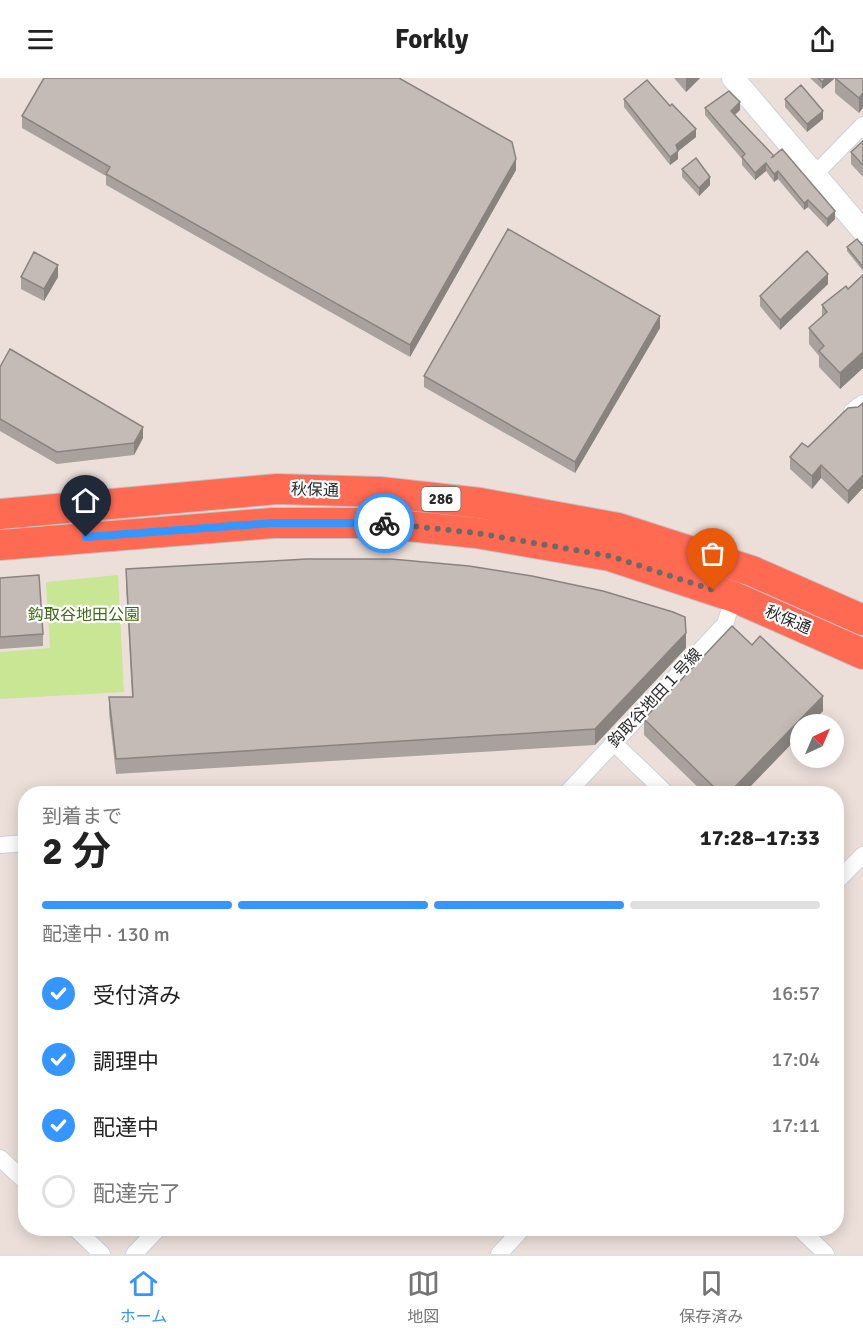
<!DOCTYPE html>
<html lang="ja">
<head>
<meta charset="utf-8">
<style>
  :root { --surface:#fff; --page:#f2f2f2; --text:#222; --muted:#767676; --line:#e0e0e0; --accent:#3596ff }
  body { margin:0; font-family:Signika,"Noto Sans JP",sans-serif; background:var(--page); color:var(--text); height:100vh; display:flex; flex-direction:column; font-size:22px; white-space:nowrap }
  * { box-sizing:border-box; margin:0 }
  p { font-size:20px; color:var(--muted) }
  .icon { flex:none; width:33px; height:33px; fill:none; stroke:currentColor; stroke-width:2; stroke-linecap:round; stroke-linejoin:round }
  .map { position:relative; flex:1; overflow:hidden }
  .side { position:absolute; left:18px; top:708px; width:826px; height:450px; display:flex; flex-direction:column; background:var(--surface); border-radius:24px; box-shadow:0 3px 15px #0003 }
  .side>* { flex:none }
  .needle { width:39px; rotate:44deg }
  .buttons { position:absolute; left:790px; top:636px; display:grid; gap:12px }
  .buttons a { display:grid; place-items:center; width:54px; height:54px; border-radius:50%; background:var(--surface); box-shadow:0 3px 15px #0003; font-size:30px }
  .pin { position:absolute; display:grid; place-items:center; width:51px; height:51px; color:#fff; margin:-62px -26px; border-radius:50% 50% 50% 0; rotate:-45deg; box-shadow:0 0 6px #0007 }
  .pin .icon { rotate:45deg }
  .courier { position:absolute; display:grid; place-items:center; width:60px; height:60px; margin:-30px; border:4px solid #3596ff; border-radius:50%; background:#fff; color:#222; box-shadow:0 2px 8px #0007 }
  .overview em { font-style:normal; font-weight:700 }
  .overview div { display:flex; flex-direction:column-reverse }
  .overview { display:flex; align-items:center; justify-content:space-between; height:102px; padding:0 24px }
  h1 { font-size:39px; font-weight:700; line-height:45px }
  .bar { display:grid; grid-template-columns:repeat(4,1fr); gap:9px 6px; align-content:center; height:72px; padding:0 24px }
  .bar i { height:8px; border-radius:4px; background:var(--line) }
  .bar .current { background:var(--accent) }
  .bar p { grid-column:span 4 }
  ol { padding:0 24px; list-style:none }
  li { display:flex; align-items:center; gap:18px; height:66px }
  li p { margin-inline-start:auto }
  li .icon { padding:6px; border-radius:50%; background:var(--accent); color:#fff; stroke-width:4 }
  li:last-child { color:var(--muted) }
  li i { width:33px; height:33px; border:3px solid var(--line); border-radius:50% }
  header { display:flex; justify-content:space-between; align-items:center; height:78px; padding:0 24px; background:var(--surface); font-size:27px; font-weight:700 }
  .tabs { display:flex; justify-content:space-around; align-items:center; height:84px; border-top:2px solid var(--line); background:var(--surface); font-size:16px; color:var(--muted) }
  .tabs a { display:grid; justify-items:center; gap:3px }
  .tabs .current { color:var(--accent) }
  .map>svg:first-child { display:block }
  .green { fill:#c8e694 }
  .lines { fill:none; stroke-linecap:round; stroke-linejoin:round }
  .street-casing { stroke:#c9d2dc; stroke-width:18 }
  .secondary-casing { stroke:#c9d2dc; stroke-width:24 }
  .highway-casing { stroke:#c3c3c3; stroke-width:32 }
  .street { stroke:#fff; stroke-width:16 }
  .secondary { stroke:#fff; stroke-width:22 }
  .highway { stroke:#ff6a53; stroke-width:30 }
  .wall { fill:#a9a19d }
  .shaded-wall { fill:#89837f }
  .building { fill:#c4bbb6; stroke:#89837f; stroke-width:1.5 }
  .done { stroke:#6d6967; stroke-width:6; stroke-dasharray:0 10.8 }
  .route { stroke:#3596ff; stroke-width:8 }
  .labels { text-anchor:middle; dominant-baseline:central; stroke-width:4.5; stroke-linejoin:round; paint-order:stroke }
  .shield { fill:#fff; stroke:#696969; stroke-width:1.5 }
  .shield-label { font-size:15px; font-weight:bold; fill:#292929 }
  .street-label { font-size:16px; fill:#292929; stroke:#fff }
  .park-label { font-size:16px; fill:#406917; stroke:#fff }
</style>
</head>
<body>
<header><svg class="icon" aria-label="menu" viewBox="0 0 24 24"><path d="M4 6h16M4 12h16M4 18h16"/></svg>Forkly<svg class="icon" aria-label="share" viewBox="0 0 24 24"><path d="M12 15V3M7 8l5-5 5 5M5 13v7h14v-7"/></svg></header>
<div class="map">
<svg width="863" height="1176" viewBox="0 0 863 1176">
  <rect width="100%" height="100%" fill="#ecdfda"/>
  <path class="green" d="M118,497l6,117 -124,7v-47l50,-4 -4,-66z"/>
  <g class="lines">
    <g class="street-casing">
      <path id="street" d="M815,96l48,-49
        M852,333l11,-8
        M613,664l54,52
        M566,716l159,-170 9,-27
        M0,767l26,-2
        M837,803l26,-26
        M0,1080l26,24
        M75,1150l27,26
        M799,1150l27,26
        M134,1176l25,-26
        M499,1176l24,-26"/>
    </g>
    <g class="secondary-casing">
      <path id="secondary" d="M733,0l130,153"/>
    </g>
    <g class="highway-casing">
      <path id="highway" d="M0,436l277,-25 103,3 100,11 138,25 134,43 111,49
        M0,467l273,-22h105l98,10 134,23 124,41 129,57"/>
    </g>
    <use href="#street" class="street"/>
    <use href="#secondary" class="secondary"/>
    <use href="#highway" class="highway"/>
  </g>
  <path class="wall" d="M674,0h26l-14,14z
    M810,0h24v1l-12,10z
    M835,0h28l-4,35 -24,-20z
    M624,21l72,38 -18,14v8l-8,6 -46,-58z
    M785,21l38,20 -16,13 -22,-25z
    M705,30l35,2 -5,5 39,41 61,63 -8,8 -19,-20 -4,3 -26,-31 -4,3 -8,-11 -11,9 -13,-15v-6l-37,-44z
    M22,38l494,54 -106,187 -304,-172v-9l-84,-48z
    M863,63v36l-12,-13v-12z
    M682,91l28,16 -11,11 -17,-19z
    M863,168v25l-16,-20v-4z
    M863,197v93l-23,21 -21,-22v-11l-10,-12v-16l13,-11v-12l26,-16z
    M21,199h37l-14,24 -23,-12z
    M828,206l-48,46 -20,-24v-10z
    M660,250l-85,145 -151,-86v-11z
    M0,289l143,71 -9,17 -77,9 -57,-33z
    M858,329l-10,97 -27,-26 -9,11 -22,-20v-12l18,-10z
    M126,491l560,79 -91,97 -479,29 -7,-61v-16h23l-6,-112z
    M0,500l43,56v12l-43,3z
    M823,633l-13,13h-9v10l-58,60h-38l-61,-59v-16z"/>
  <path class="shaded-wall" d="M686,0h14l-14,14z
    M826,0h8v1l-12,10v-7z
    M863,15v15l-4,5v-15z
    M740,24v8l-9,8v-7z
    M823,33v8l-16,13v-8z
    M696,51v8l-20,16v-8z
    M678,73v8l-8,6v-8z
    M516,81v11l-106,187v-12z
    M766,85v8l-11,9v-7z
    M778,93v8l-4,3v-8z
    M710,99v8l-11,11v-8z
    M808,122v7l-4,3v-7z
    M835,133v8l-8,8v-8z
    M58,187v12l-14,24v-12z
    M828,196v10l-48,46v-10z
    M660,238v12l-85,145v-11z
    M863,274v16l-23,21v-16z
    M143,349v11l-9,17v-12z
    M821,387v13l-9,11v-13z
    M863,397v13l-15,16v-13z
    M686,555v15l-91,97v-16z
    M823,618v15l-13,13h-9v10l-58,60h-15z"/>
  <path class="building" d="M44,0h355l113,64 4,17 -106,186 -304,-171 4,-7 -88,-51z
    M818,0h8l-4,4z
    M835,0h28v15l-4,5z
    M647,2l23,26 2,-2 24,25 -20,16 2,6 -8,6 -46,-58z
    M801,7l22,26 -16,13 -22,-25z
    M729,13l11,11 -9,9 43,45 -3,2 11,-9 53,62 -8,8 -19,-19 -4,3 -26,-32 -4,3 -8,-11 -11,10 -13,-16 3,-3 -40,-46z
    M863,63v24l-12,-13z
    M696,80l14,19 -11,11 -17,-19z
    M508,151l152,87 -85,146 -151,-86z
    M857,161l6,7v21l-16,-20z
    M807,173l21,23 -48,46 -20,-24z
    M34,174l24,13 -14,24 -23,-12z
    M863,197v77l-23,21 -21,-22 5,-5 -15,-18 18,-16 -5,-7 24,-19 2,3z
    M10,271l133,78 -9,16 -77,9 -57,-33v-52z
    M863,325v72l-15,16 -27,-26 -9,11 -22,-19 12,-14 6,4 40,-39 10,-1z
    M307,481h84l78,7 63,10 71,15 70,21 12,5 1,16 -91,96 -479,30 -7,-62h24l-7,-128z
    M39,497l4,59 -43,3v-59z
    M732,548l20,19 8,-9 63,60 -95,98h-7l-77,-75z"/>
  <g class="lines">
    <path class="done" d="M384,445l92,10 134,23 103,34"/>
    <path class="route" d="M86,459l187,-14h111"/>
  </g>
  <g class="labels">
    <rect class="shield" x="421.5" y="409" width="39" height="24" rx="4.5"/>
    <g class="shield-label">
      <text x="441" y="421">286</text>
    </g>
    <g class="street-label">
      <text transform="translate(315 412) rotate(2)">秋保通</text>
      <text transform="translate(788 542) rotate(23)">秋保通</text>
      <text transform="translate(655 620) rotate(-47)">鈎取谷地田１号線</text>
    </g>
    <g class="park-label">
      <text x="84" y="537">鈎取谷地田公園</text>
    </g>
  </g>
</svg>
<div class="buttons">
<a><svg class="needle" viewBox="-14 -14 28 28"><path d="M0-13l5 13h-10z" fill="#e53935"/><path d="M0 13l5-13h-10z" fill="#767676"/></svg></a>
</div>
<div class="pin" style="left:713px;top:512px;background:#ea580c"><svg class="icon" aria-label="bag" viewBox="0 0 24 24"><path d="M5 8h14l-1 12H6zM9 8a3 3 0 0 1 6 0"/></svg></div>
<div class="pin" style="left:86px;top:459px;background:#1f2937"><svg class="icon" aria-label="home" viewBox="0 0 24 24"><path d="M3 11l9-7 9 7M6 9v11h12V9"/></svg></div>
<div class="courier" style="left:384px;top:445px"><svg class="icon" aria-label="bike" viewBox="0 0 24 24"><circle cx="6" cy="16" r="4"/><circle cx="18" cy="16" r="4"/><path d="M6 16l4-8h5l3 8M10 8l3 8H6M13 5h3"/></svg></div>
<section class="side">
<div class="overview"><div><h1>2 分</h1><p>到着まで</p></div><em>17:28–17:33</em></div>
<div class="bar"><i class="current"></i><i class="current"></i><i class="current"></i><i></i><p>配達中 · 130 m</p></div>
<ol>
<li><svg class="icon" aria-label="check" viewBox="0 0 24 24"><path d="M5 12l5 5 9-10"/></svg>受付済み<p>16:57</p></li>
<li><svg class="icon" aria-label="check" viewBox="0 0 24 24"><path d="M5 12l5 5 9-10"/></svg>調理中<p>17:04</p></li>
<li><svg class="icon" aria-label="check" viewBox="0 0 24 24"><path d="M5 12l5 5 9-10"/></svg>配達中<p>17:11</p></li>
<li><i></i>配達完了</li>
</ol>
</section>
</div>
<nav class="tabs">
<a class="current"><svg class="icon" aria-label="home" viewBox="0 0 24 24"><path d="M3 11l9-7 9 7M6 9v11h12V9"/></svg>ホーム</a>
<a><svg class="icon" aria-label="map" viewBox="0 0 24 24"><path d="M3 6l6-2 6 2 6-2v14l-6 2-6-2-6 2zM9 4v14M15 6v14"/></svg>地図</a>
<a><svg class="icon" aria-label="saved" viewBox="0 0 24 24"><path d="M7 4h10v16l-5-4-5 4z"/></svg>保存済み</a>
</nav>
</body>
</html>
